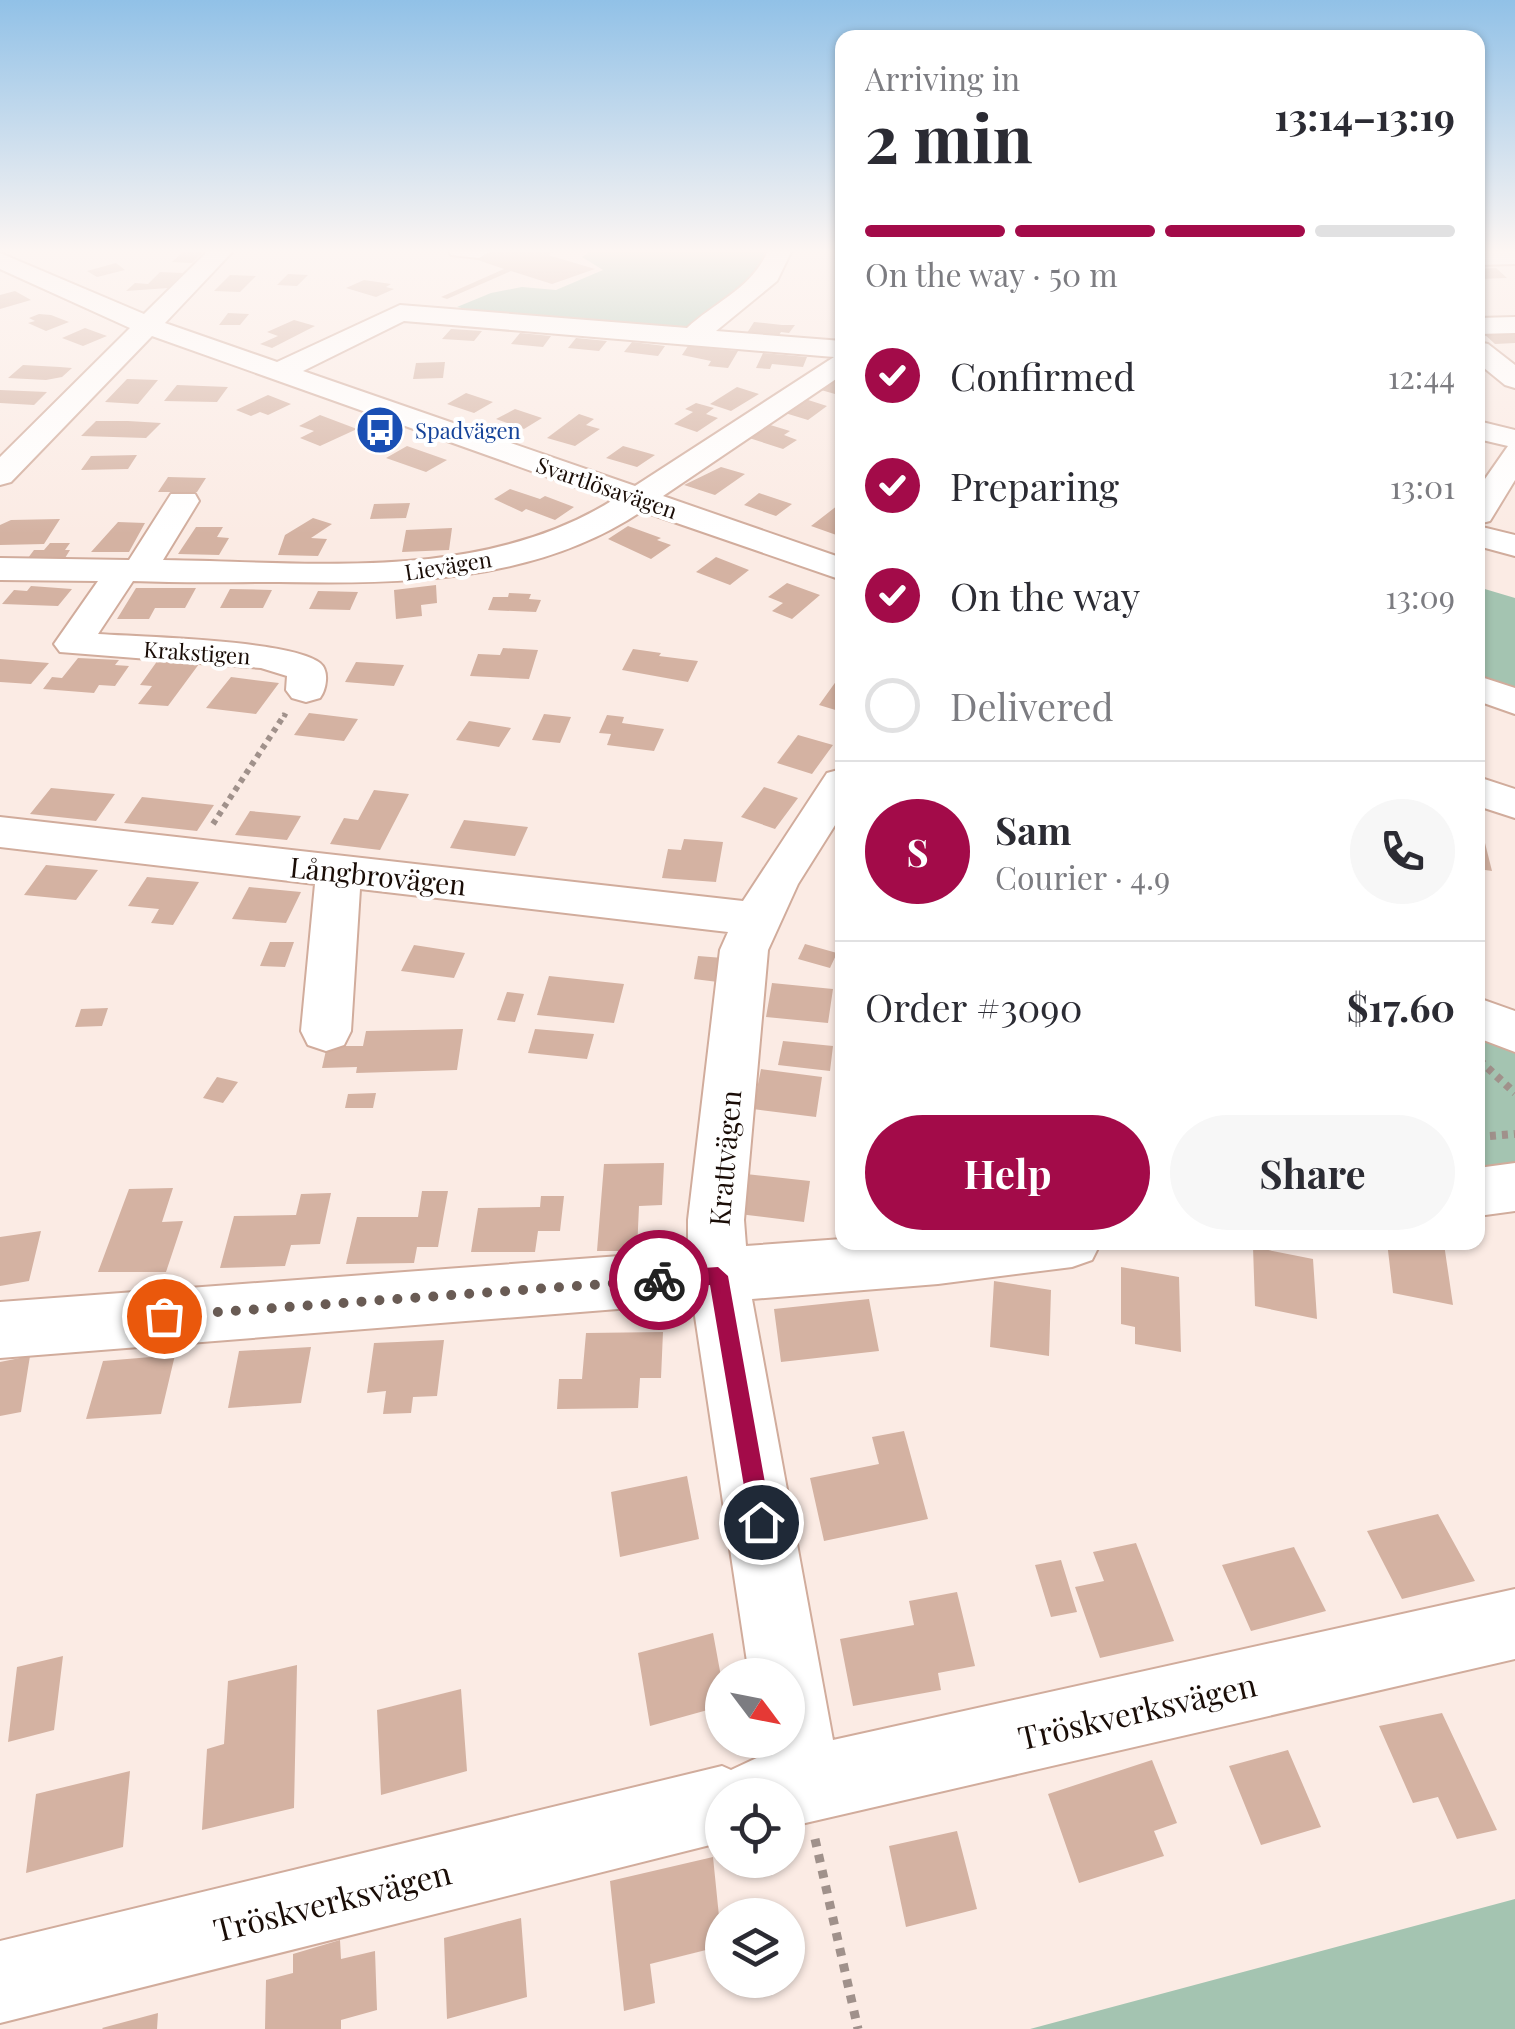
<!DOCTYPE html>
<html lang="en">
<head>
<meta charset="utf-8">
<style>
  :root { --surface:#fff; --page:#f7f7f7; --text:#2b2b33; --muted:#7c7c81; --line:#e1e1e2; --accent:#a30b49 }
  body { margin:0; font-family:"Playfair Display",serif; background:var(--page); color:var(--text); height:100vh; display:flex; flex-direction:column; font-size:38px; white-space:nowrap }
  * { box-sizing:border-box; margin:0 }
  p { font-size:32px; color:var(--muted) }
  .icon { flex:none; width:55px; height:55px; fill:none; stroke:currentColor; stroke-width:2; stroke-linecap:round; stroke-linejoin:round }
  .map { position:relative; flex:1; overflow:hidden }
  .side { position:absolute; left:835px; top:30px; width:650px; height:1220px; display:flex; flex-direction:column; background:var(--surface); border-radius:20px; box-shadow:0 2px 8px #0004 }
  .side>* { flex:none }
  .needle { width:65px; rotate:122deg }
  .fabs { position:absolute; left:705px; top:1658px; display:grid; gap:20px }
  .fabs a { display:grid; place-items:center; width:100px; height:100px; border-radius:50%; background:var(--surface); box-shadow:0 2px 8px #0004; font-size:50px }
  .pin { position:absolute; display:grid; place-items:center; width:85px; height:85px; color:#fff; margin:-42px; border:5px solid #fff; border-radius:50%; box-shadow:0 2px 10px #0007 }
  .courier { position:absolute; display:grid; place-items:center; width:100px; height:100px; margin:-50px; border:8px solid #a30b49; border-radius:50%; background:#fff; color:#222; box-shadow:0 2px 12px #0007 }
  .summary em { font-style:normal; font-weight:700 }
  .summary div { display:flex; flex-direction:column-reverse }
  .summary { display:flex; align-items:center; justify-content:space-between; height:170px; padding:0 30px }
  h1 { font-size:65px; font-weight:700; line-height:75px }
  .bar { display:grid; grid-template-columns:repeat(4,1fr); gap:15px 10px; align-content:center; height:120px; padding:0 30px }
  .bar i { height:12px; border-radius:8px; background:var(--line) }
  .bar .on { background:var(--accent) }
  .bar p { grid-column:span 4 }
  .line { display:flex; align-items:center; gap:25px; padding:0 30px; border-top:2px solid var(--line) }
  .line div { flex:1 }
  .round { display:grid; place-items:center; flex:none; width:105px; height:105px; border-radius:52px; background:var(--page) }
  ol { padding:0 30px; list-style:none }
  li { display:flex; align-items:center; gap:30px; height:110px }
  li p { margin-inline-start:auto }
  li .icon { padding:10px; border-radius:50%; background:var(--accent); color:#fff; stroke-width:4 }
  li:last-child { color:var(--muted) }
  li i { width:55px; height:55px; border:5px solid var(--line); border-radius:50% }
  .button { display:flex; gap:20px; margin-top:auto; padding:20px 30px }
  .button a { flex:1; height:115px; border-radius:60px; background:var(--accent); color:#fff; font-size:40px; font-weight:700; line-height:115px; text-align:center }
  .button a+a { background:var(--page); color:var(--text) }
  .map>svg:first-child { display:block }
  .green { fill:#a4c4b1 }
  .building { fill:#d4b2a2 }
  .lines { fill:none; stroke-linecap:round; stroke-linejoin:round }
  .minor-casing { stroke:#d1ac9c; stroke-width:4 }
  .path-far3 { stroke:#a0918b; stroke-width:5; stroke-dasharray:4 4; stroke-linecap:butt }
  .path-far2 { stroke:#a0918b; stroke-width:6; stroke-dasharray:5 5; stroke-linecap:butt }
  .path-far1 { stroke:#a0918b; stroke-width:8; stroke-dasharray:6 6; stroke-linecap:butt }
  .path { stroke:#a0918b; stroke-width:9; stroke-dasharray:8 8; stroke-linecap:butt }
  .minor { fill:#fff; fill-rule:evenodd }
  .route { fill:#a30b49 }
  .done { stroke:#695b54; stroke-width:10; stroke-dasharray:0 18 }
  .labels { text-anchor:middle; dominant-baseline:central; stroke-width:8; stroke-linejoin:round; paint-order:stroke }
  .far-transit-label { font-size:22px; fill:#164399; stroke:#fff; text-anchor:start }
  .far-street-label { font-size:22px; fill:#1a0d07; stroke:#fff }
  .street-label { font-size:28px; fill:#1a0d07; stroke:#fff }
  .near-street-label { font-size:32px; fill:#1a0d07; stroke:#fff }
</style>
</head>
<body>
<div class="map">
<svg width="1515" height="2029" viewBox="0 0 1515 2029">
  <rect width="100%" height="100%" fill="#fbebe4"/>
  <path class="green" d="M592,250h180l-5,20 -77,57 -211,-15 -22,-5 34,-14 31,-6 34,3 47,-20 -21,-13z
    M1478,587l37,11v99l-37,-19z
    M1478,1031l37,15v119l-37,5z
    M1515,1899v130h-485z"/>
  <path class="building" d="M493,250h67l-12,5 47,14 -43,15 -41,-13 -64,28 -6,-2 63,-28 -32,-11z
    M183,252h20l-11,11 -20,-1z
    M116,263l9,7 -28,7 -10,-6z
    M1496,268l11,10 -29,1v-10z
    M160,272l23,1 -15,15 -42,3 9,-8 13,1z
    M288,274l20,1 -11,11 -20,-1z
    M230,275l26,1 -16,16 -26,-1z
    M364,280l27,4 -5,3 8,2 -18,8 -30,-9z
    M15,291l16,9 -31,9v-14z
    M228,313l21,1 -9,11h-21z
    M39,314l12,1 18,7 -23,9 -18,-8 7,-2 -6,-3z
    M294,320l21,6 -43,22 -12,-4 18,-8 -11,-4z
    M754,322l28,3h13l-6,8 -8,-1 -3,5 -31,-4z
    M85,328l22,8 -24,10 -21,-8z
    M451,329l31,2 -8,10 -32,-2z
    M1515,332v11l-20,1 -12,-11z
    M520,333l31,3 -8,11 -32,-3z
    M576,338l31,3 -8,10 -31,-3z
    M632,342l33,4 -7,10 -34,-4z
    M688,346l50,5 -10,17 -20,-2 3,-5 -29,-6z
    M763,353l44,4 -4,10 -31,-3 -2,5 -14,-1z
    M445,362l-2,16 -30,1 3,-16z
    M23,365l37,2 12,1 -10,9 -16,3 -38,-2z
    M842,377v19l-21,-6 18,-12z
    M127,379l31,1 -20,24 -33,-2z
    M177,385l51,2 -11,15 -53,-1z
    M737,387l22,7 -28,17 -21,-7z
    M0,390l47,2 -13,13 -34,-2z
    M466,393l27,9 -19,11 -27,-9z
    M268,395l23,9 -23,11 -8,-3 -9,4 -15,-6z
    M805,399l22,7 -19,14 -23,-7z
    M696,403l18,5 -8,6 12,4 -21,14 -23,-8 19,-12 -8,-3z
    M515,409l27,9 -18,11 -28,-10z
    M579,414l15,5 -8,6 14,4 -25,17 -28,-8z
    M320,415l37,14 -37,17 -20,-8 14,-7 -15,-5z
    M96,421h32l33,2 -15,15 -65,-2z
    M767,424l23,7 -6,4 13,5 -14,9 -37,-12z
    M407,446l40,14 -21,12 -40,-14z
    M623,446l32,9 -18,12 -31,-9z
    M137,455l-9,14 -47,1 10,-14z
    M721,467l24,7 -30,21 -31,-10z
    M168,477l38,1 -9,14h-39z
    M510,489l30,10 5,-3 29,11 -19,13 -29,-11 -4,3 -28,-13z
    M759,493l33,11 -16,12 -32,-11z
    M842,502v35l-31,-11z
    M410,503l-4,15 -36,1 4,-15z
    M313,518l19,6 -21,14 16,1 -9,17 -40,-1 7,-20z
    M60,519l-16,25 -44,1v-20l11,-5z
    M118,522l27,1 -16,29h-38z
    M628,526l33,12 -4,2 14,5 -20,14 -43,-20z
    M196,527h27l-6,10 12,1 -10,17 -41,-1z
    M452,528l-3,22 -47,2 4,-22z
    M50,543h20l-5,7h5l-5,8h-37l6,-8h10z
    M716,557l33,13 -19,15 -34,-13z
    M787,583l33,12 -28,24 -20,-8 11,-8 -15,-6z
    M436,585l1,18 -16,2 1,11 -26,3 -2,-29z
    M31,586l41,3 -14,17 -56,-2 12,-14 13,1z
    M136,588h60l-11,20h-30l-6,11h-32z
    M230,589l42,1 -9,18h-43z
    M318,591l40,1 -8,18 -41,-1z
    M509,593l22,1 -2,5 12,1 -5,12 -48,-2 5,-13h15z
    M503,648l35,2 -9,29 -59,-3 8,-22 22,1z
    M633,649l28,4 -2,3 39,5 -10,21 -66,-12z
    M78,658l41,2 -4,5 14,1 -14,20 -16,-1 -5,8 -51,-4 9,-12 10,1z
    M0,659l49,4 -18,21 -31,-2z
    M158,660l41,4 -31,42 -30,-2 14,-18 -12,-1z
    M356,662l48,3 -10,21 -49,-4z
    M231,677l48,6 -23,31 -50,-6z
    M837,680l5,1v31l-23,-7z
    M309,713l49,6 -14,22 -50,-6z
    M544,714l27,3 -11,26 -28,-3z
    M607,715l17,2 -2,6 42,6 -10,22 -47,-6 4,-11 -12,-1z
    M469,721l42,7 -12,19 -43,-7z
    M798,735l35,10 -21,29 -35,-11z
    M764,787l34,11 -23,31 -34,-12z
    M51,788l64,6 -19,27 -66,-7z
    M374,790l35,4 -29,56 -50,-6 14,-26 14,2z
    M142,797l72,8 -17,26 -73,-8z
    M250,811l51,5 -14,24 -52,-5z
    M464,820l64,7 -13,29 -65,-8z
    M1478,834l5,1 9,36 -14,-2z
    M684,839l39,3 -7,40 -54,-4 6,-29 13,1z
    M46,865l52,5 -22,30 -52,-5z
    M147,877l52,5 -26,43 -22,-2 8,-14 -31,-3z
    M249,887l52,5 -15,31 -54,-4z
    M270,942h24l-9,25 -25,-1z
    M805,944l32,9 -7,15 -32,-9z
    M414,945l51,8 -11,25 -53,-7z
    M698,956l25,2 -5,24 -24,-3z
    M549,976l75,8 -10,39 -77,-8z
    M772,983l61,6 -5,34 -62,-6z
    M507,992l17,2 -9,28 -18,-2z
    M108,1008l-6,18 -27,1 6,-18z
    M463,1029l-6,41 -101,3 1,-6 -35,1 5,-22h36l3,-15z
    M535,1029l59,5 -7,25 -59,-6z
    M783,1041l50,5 -3,25 -52,-6z
    M761,1069l61,8 -6,40 -63,-8z
    M217,1077l21,5 -15,21 -20,-5z
    M376,1093l-3,15h-28l3,-14z
    M664,1163l-2,42 -23,1 -2,45h-40l7,-87z
    M746,1174l64,7 -6,41 -65,-8z
    M173,1188l-11,34 21,-1 -17,51h-68l31,-83z
    M422,1191h26l-10,56h-21l-3,16 -68,1 11,-47h61z
    M331,1193l-11,51 -29,1 -6,21 -65,2 14,-52 62,-1 5,-21z
    M541,1196h23l-4,35h-22l-3,21h-64l7,-44 62,-1z
    M41,1231l-12,50 -29,5v-49z
    M1387,1242l57,2 9,61 -60,-12z
    M1253,1247l60,12 4,60 -62,-13z
    M1121,1267l58,10 2,75 -46,-8v-17l-14,-3z
    M994,1281l57,9 -2,66 -59,-9z
    M869,1299l10,52 -98,11 -7,-53z
    M663,1332l-2,46h-21l-2,30 -81,1 2,-30h23l4,-46z
    M444,1340l-7,56 -24,1 -2,16 -28,1 3,-23 -19,2 7,-50z
    M311,1347l-10,56 -73,5 11,-57z
    M175,1355l-14,59 -75,5 17,-58z
    M30,1356l-9,56 -21,4v-54z
    M904,1431l24,88 -104,22 -14,-63 69,-14 -7,-27z
    M687,1476l12,63 -79,18 -9,-65z
    M1438,1514l37,67 -73,18 -35,-68z
    M1136,1543l38,98 -74,17 -25,-71 29,-6 -11,-29z
    M1294,1547l32,64 -75,20 -29,-66z
    M1061,1560l16,52 -26,5 -16,-52z
    M957,1592l18,74 -37,7 3,17 -88,16 -13,-67 74,-14 -5,-24z
    M713,1633l9,49v24l-72,20 -12,-73z
    M63,1656l-9,74 -46,12 9,-75z
    M297,1665l-3,143 -92,22 5,-81 17,-5 4,-63z
    M461,1689l6,82 -86,24 -4,-85z
    M1442,1713l55,117 -40,9 -19,-42 -25,6 -34,-77z
    M1288,1750l33,77 -60,18 -32,-79z
    M1152,1760l25,63 -23,8 10,25 -85,27 -31,-89z
    M130,1771l-7,76 -97,26 10,-79z
    M957,1831l20,78 -71,18 -17,-81z
    M713,1857l9,89 -72,18 5,39 -31,8 -14,-130z
    M521,1918l6,79 -80,22 -3,-81z
    M340,1940l1,19 34,-8 2,59 -36,10v9h-76l1,-49 27,-7v-19z
    M158,2013l-1,16h-54l-1,-1z"/>
  <g class="lines">
    <g class="minor-casing">
      <path id="minor" d="M209,250h25l-69,73 112,39 123,-57 287,23c28,-26 67,-41 81,-78h24l-15,31 -61,50 126,10v34l-179,121 179,62v22l-200,-69c-108,72 -239,73 -363,71 -49,0 -98,1 -146,-1l-35,53c43,3 194,6 222,29 10,8 6,27 0,35l-14,4 -14,-4 -6,-8 1,-14 -26,-8 -201,-16 -6,-8 44,-63 -98,-1v-22l129,2 42,-66h24l4,7 -36,59c149,2 317,23 450,-60l-461,-164 -141,146 -11,3v-28l130,-129 -130,-59v-16l144,61zM404,321l430,36 -199,129 -332,-115z
        M448,250h42l1,1 -12,7 -28,-3z
        M1515,250v14l-37,1v-14z
        M1515,317v16l-37,1v-16z
        M1478,342l10,2 27,21v23l-10,-3 -27,-22z
        M1478,421l37,9v50l-25,41 -12,3v-35l30,-43 -30,-7z
        M1478,526l37,9v21l-37,-10z
        M1478,676l37,12v26l-37,-13z
        M842,769v45l-44,70 -30,66 -24,270 2,26 96,-7v3h259l-9,18 -20,7 -134,17 -186,15 81,441 682,-151v70l-727,168v-32h-66v47l-722,181v-82l722,-175 9,4 30,-14 -2,-16h29v-65h-39l-56,-372 -693,55v-56l688,-51v-31l32,-270 8,-18 -368,-43 -9,142 -7,14 -18,6 -18,-6 -7,-14 14,-147 -315,-37v-30l743,84 84,-128z
        M1478,777l37,12v29l-37,-12z
        M1478,998l37,13v41l-37,-14z
        M1515,1163v48l-37,5v-48z"/>
    </g>
    <path class="path-far3" d="M284,717l2,-4"/>
    <path class="path-far2" d="M213,824l72,-110"/>
    <path class="path-far1" d="M1479,1060l36,33
      M1478,1137l37,-3"/>
    <path class="path" d="M815,1839l43,190"/>
    <use href="#minor" class="minor"/>
  </g>
  <linearGradient id="sky" x2="0" y2="1"><stop stop-color="#91c1e7"/><stop offset="0.47" stop-color="#fdf6f3"/><stop offset="1" stop-color="#fdf6f3" stop-opacity="0"/></linearGradient>
  <rect width="1515" height="534" fill="url(#sky)"/>
  <path class="route" d="M718,1267l10,9 44,246 -4,8 -7,3 -8,-3 -3,-8 -40,-237 -51,4 -10,-9 10,-9z"/>
  <g class="lines">
    <path class="done" d="M164,1316l495,-36"/>
  </g>
  <defs>
    <g id="bus-disc" transform="scale(2.5)"><circle r="9.5" fill="#1a4fb4" stroke="#fff"/><path d="M-5-6H5V4H4V6H2V4H-2V6H-4V4H-5ZM-3.5-4V0h7V-4ZM-3.5 1.2v1.5H-2V1.2ZM2 1.2v1.5H3.5V1.2Z" fill="#fff"/></g>
  </defs>
  <g fill-rule="evenodd">
    <use href="#bus-disc" x="380" y="430"/>
  </g>
  <g class="labels">
    <g class="far-transit-label">
      <text x="415" y="430">Spadvägen</text>
    </g>
    <g class="far-street-label">
      <text transform="translate(607 487) rotate(19)">Svartlösavägen</text>
      <text transform="translate(448 565) rotate(-9)">Lievägen</text>
      <text transform="translate(197 652) rotate(4)">Krakstigen</text>
    </g>
    <g class="street-label">
      <text transform="translate(378 875) rotate(6)">Långbrovägen</text>
      <text transform="translate(724 1158) rotate(-85)">Krattvägen</text>
    </g>
    <g class="near-street-label">
      <text transform="translate(1137 1710) rotate(-13)">Tröskverksvägen</text>
      <text transform="translate(332 1900) rotate(-14)">Tröskverksvägen</text>
    </g>
  </g>
</svg>
<div class="fabs">
<a><svg class="needle" viewBox="-14 -14 28 28"><path d="M0-13l5 13h-10z" fill="#e53935"/><path d="M0 13l5-13h-10z" fill="#7c7c81"/></svg></a>
<a><svg class="icon" aria-label="locate" viewBox="0 0 24 24"><circle cx="12" cy="12" r="6"/><path d="M12 2v4M12 18v4M2 12h4M18 12h4"/></svg></a>
<a><svg class="icon" aria-label="layers" viewBox="0 0 24 24"><path d="M12 4l9 5-9 5-9-5zM3 14l9 5 9-5"/></svg></a>
</div>
<div class="pin" style="left:164px;top:1316px;background:#ea580c"><svg class="icon" aria-label="bag" viewBox="0 0 24 24"><path d="M5 8h14l-1 12H6zM9 8a3 3 0 0 1 6 0"/></svg></div>
<div class="pin" style="left:761px;top:1522px;background:#1f2937"><svg class="icon" aria-label="home" viewBox="0 0 24 24"><path d="M3 11l9-7 9 7M6 9v11h12V9"/></svg></div>
<div class="courier" style="left:659px;top:1280px"><svg class="icon" aria-label="bike" viewBox="0 0 24 24"><circle cx="6" cy="16" r="4"/><circle cx="18" cy="16" r="4"/><path d="M6 16l4-8h5l3 8M10 8l3 8H6M13 5h3"/></svg></div>
<section class="side">
<div class="summary"><div><h1>2 min</h1><p>Arriving in</p></div><em>13:14–13:19</em></div>
<div class="bar"><i class="on"></i><i class="on"></i><i class="on"></i><i></i><p>On the way · 50 m</p></div>
<ol>
<li><svg class="icon" aria-label="check" viewBox="0 0 24 24"><path d="M5 12l5 5 9-10"/></svg>Confirmed<p>12:44</p></li>
<li><svg class="icon" aria-label="check" viewBox="0 0 24 24"><path d="M5 12l5 5 9-10"/></svg>Preparing<p>13:01</p></li>
<li><svg class="icon" aria-label="check" viewBox="0 0 24 24"><path d="M5 12l5 5 9-10"/></svg>On the way<p>13:09</p></li>
<li><i></i>Delivered</li>
</ol>
<div class="line" style="height:180px"><b class="round" style="background:var(--accent);color:#fff">S</b><div><b>Sam</b><p>Courier · 4.9</p></div><a class="round"><svg class="icon" aria-label="phone" viewBox="0 0 24 24"><path d="M5 4h4l2 5-3 2q2 4 5 5l2-3 5 2v4C11 20 4 13 5 4z"/></svg></a></div>
<div class="line" style="height:130px"><div>Order #3090</div><b>$17.60</b></div>
<div class="button"><a>Help</a><a>Share</a></div>
</section>
</div>
</body>
</html>
